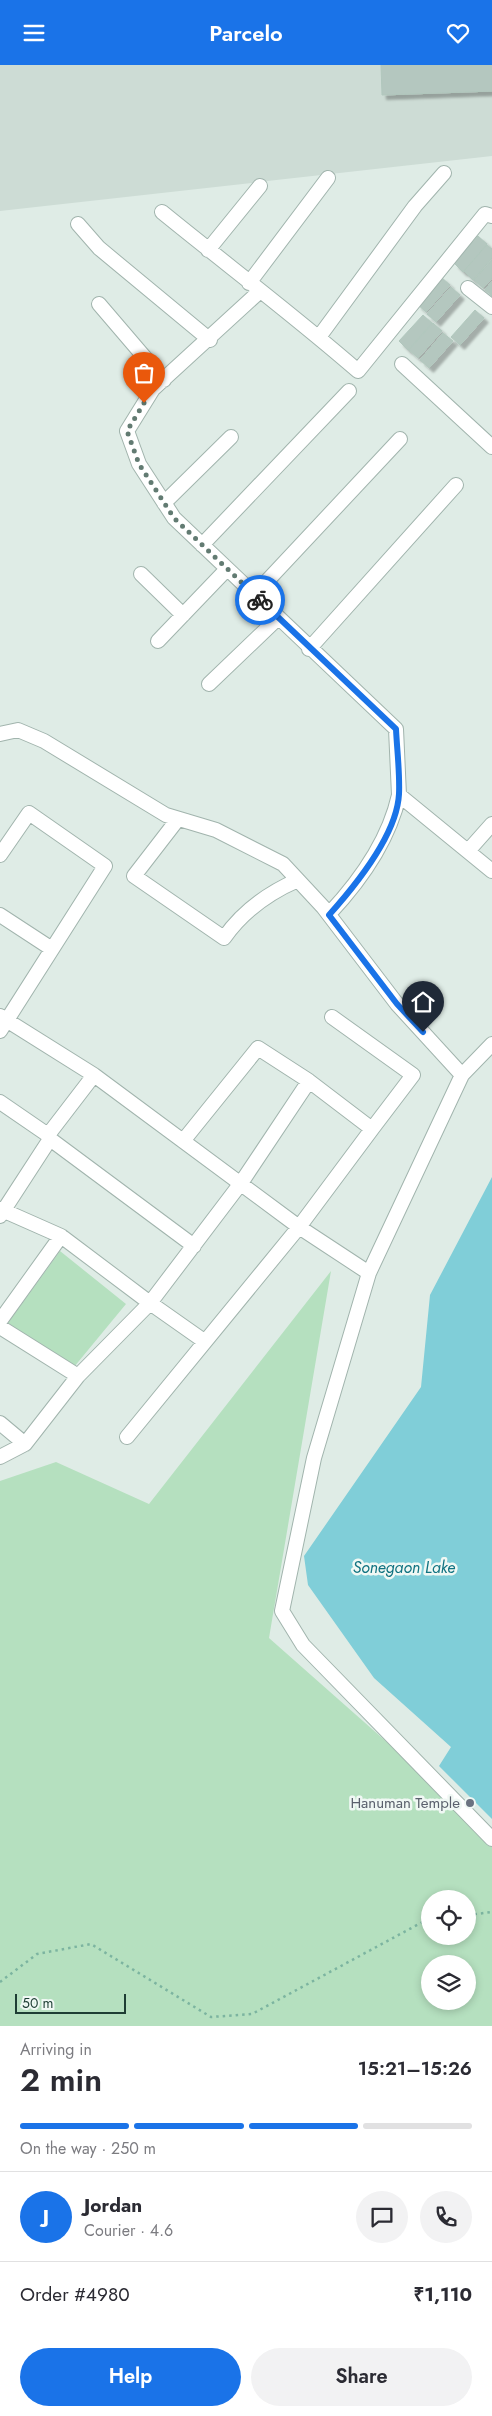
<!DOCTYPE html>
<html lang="en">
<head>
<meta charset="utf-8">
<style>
  :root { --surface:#fff; --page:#f2f2f3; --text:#2b2b33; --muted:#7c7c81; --line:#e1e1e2; --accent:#1a73e8 }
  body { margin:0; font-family:Jost,sans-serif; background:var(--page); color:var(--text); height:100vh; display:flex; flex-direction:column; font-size:19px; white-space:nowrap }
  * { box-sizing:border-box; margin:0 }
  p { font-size:16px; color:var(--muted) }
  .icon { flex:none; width:28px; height:28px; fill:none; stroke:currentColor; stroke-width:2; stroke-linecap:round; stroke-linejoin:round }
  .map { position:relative; height:1961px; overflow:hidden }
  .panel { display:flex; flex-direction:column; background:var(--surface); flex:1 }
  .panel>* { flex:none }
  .fabs { position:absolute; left:421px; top:1825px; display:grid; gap:10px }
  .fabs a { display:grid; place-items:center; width:55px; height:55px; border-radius:50%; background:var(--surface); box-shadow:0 2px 8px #0003; font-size:25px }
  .scale { position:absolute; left:15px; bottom:12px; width:111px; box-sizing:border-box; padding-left:5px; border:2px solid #1e3e34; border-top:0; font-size:14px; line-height:18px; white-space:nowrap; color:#1e3e34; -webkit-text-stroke:4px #f0f8f4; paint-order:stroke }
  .pin { position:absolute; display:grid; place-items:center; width:42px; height:42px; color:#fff; margin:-51px -21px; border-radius:50% 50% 50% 0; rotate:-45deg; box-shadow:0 0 5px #0007 }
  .pin .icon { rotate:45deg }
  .courier { position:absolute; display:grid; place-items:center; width:50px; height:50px; margin:-25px; border:4px solid #1a73e8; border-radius:50%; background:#fff; color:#222; box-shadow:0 1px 6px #0007 }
  .headline em { font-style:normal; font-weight:600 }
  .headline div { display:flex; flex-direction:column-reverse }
  .headline { display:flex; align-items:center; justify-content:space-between; height:85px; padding:0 20px }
  h1 { font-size:32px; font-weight:600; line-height:38px }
  .bar { display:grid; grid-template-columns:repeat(4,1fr); gap:8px 5px; align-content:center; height:60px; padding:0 20px }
  .bar i { height:6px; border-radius:4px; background:var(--line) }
  .bar .on { background:var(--accent) }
  .bar p { grid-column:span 4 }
  .line { display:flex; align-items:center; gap:12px; padding:0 20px; border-top:1px solid var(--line) }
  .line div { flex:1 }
  .round { display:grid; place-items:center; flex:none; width:52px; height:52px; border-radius:26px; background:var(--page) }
  .button { display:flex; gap:10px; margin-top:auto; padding:10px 20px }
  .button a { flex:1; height:58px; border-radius:30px; background:var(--accent); color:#fff; font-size:20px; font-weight:600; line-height:58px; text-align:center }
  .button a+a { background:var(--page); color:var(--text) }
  header { display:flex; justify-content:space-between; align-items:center; height:65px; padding:0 20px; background:var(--accent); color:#fff; font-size:22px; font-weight:600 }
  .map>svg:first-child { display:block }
  .built { fill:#cddcd5 }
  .green { fill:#b5e0bf; fill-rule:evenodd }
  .water { fill:#80ced8 }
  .building { fill:#b4c7bf; stroke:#b1c7bd; filter:url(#shadow) }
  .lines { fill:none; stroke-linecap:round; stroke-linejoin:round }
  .minor-casing { stroke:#a1b4ad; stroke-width:16 }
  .path { stroke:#7cb4a0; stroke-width:2.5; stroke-dasharray:2.5 4; stroke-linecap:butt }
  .minor { stroke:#fff; stroke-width:14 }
  .done { stroke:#627b72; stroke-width:5; stroke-dasharray:0 9 }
  .route { stroke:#1a73e8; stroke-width:6 }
  .worship-dot { fill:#6b7280; stroke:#f0f8f4; stroke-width:2 }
  .labels { text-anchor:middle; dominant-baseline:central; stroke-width:5; stroke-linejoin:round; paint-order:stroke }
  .worship-label { font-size:15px; fill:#5b616d; stroke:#f0f8f4; text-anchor:end }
  .water-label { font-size:16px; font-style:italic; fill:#117381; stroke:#f0f8f4 }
</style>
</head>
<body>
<header><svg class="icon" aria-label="menu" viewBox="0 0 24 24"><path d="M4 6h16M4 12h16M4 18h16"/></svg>Parcelo<svg class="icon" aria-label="heart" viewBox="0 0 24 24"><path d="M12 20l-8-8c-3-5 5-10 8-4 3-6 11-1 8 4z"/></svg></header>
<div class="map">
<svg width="492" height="1961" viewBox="0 0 492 1961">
  <defs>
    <filter id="shadow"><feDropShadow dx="4.5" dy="4.5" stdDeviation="1" flood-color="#0004"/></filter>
  </defs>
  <rect width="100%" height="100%" fill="#dfece6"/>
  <path class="built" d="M0,0h492v91l-492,55z"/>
  <path class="green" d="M60,1186l66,53 -52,63 -66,-44z
    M331,1206l-62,367 223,197v191h-492v-545l56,-19 93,42zM430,1834h38v37h-38zM430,1899h38v37h-38z"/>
  <path class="water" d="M492,1112v642l-53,-53 12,-19 -77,-69 -66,-93 -4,-29 117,-169 9,-92z"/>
  <path class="building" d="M381,0h111v26l-110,4z
    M478,171l9,8 -24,28 -9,-9z
    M487,180l5,4v9l-19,22 -9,-9z
    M492,195v18l-9,10 -9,-8z
    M441,212l9,8 -24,27 -9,-8z
    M492,216v15l-7,-6z
    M451,222l9,8 -24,27 -9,-8z
    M475,245l9,8 -24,27 -9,-8z
    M423,250l9,8 -24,27 -9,-9z
    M433,258l9,8 -24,27 -9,-8z
    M443,268l10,8 -24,27 -9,-8z"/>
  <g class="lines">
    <g class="minor-casing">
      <path id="minor" d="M162,147c65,53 133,104 196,159l127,-157 7,2
        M78,159l21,24 111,92
        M208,185l52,-64
        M249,218l79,-105
        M468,223l24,19
        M259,227l-106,97 -26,42 12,33 35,54 222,211 3,66 93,76
        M99,239l65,76
        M319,272l96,-131 29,-33
        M402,299l90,83
        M164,438l67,-66
        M202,480l147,-154
        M141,509l42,41
        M254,530l146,-156
        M158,576l69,-72
        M309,584l147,-164
        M209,619l69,-66
        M0,669l18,-4 26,11 122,74 50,15 67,34 40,43 74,97 65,71
        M178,754l-44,57 90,62c19,-27 44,-45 74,-58
        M468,786l24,-27
        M0,790l29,-42 76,53 -105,165
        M329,849c31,-33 60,-74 70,-119
        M0,850l52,34
        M0,951l94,59 205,152 70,46 -55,185 -32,153 21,34 189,194
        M332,952l81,58 -41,54
        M0,1037l48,33
        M50,1074l144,107
        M183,1076l75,-93 51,33
        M0,1144l61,27
        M0,1151l50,-77 -2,-4 46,-60
        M369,1208l93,-198 30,-31
        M0,1256l61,-85 89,67 -72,73 -53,68 -25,13
        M0,1262l78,49
        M0,1358l25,21
        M127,1372l172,-210 73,-98 -63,-48 -68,102 -91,120 54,38"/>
    </g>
    <path class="path" d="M468,1850l24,-3
      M0,1917l37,-28 54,-10 120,73 41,-3 178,-96"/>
    <use href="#minor" class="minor"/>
  </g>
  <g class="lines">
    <path class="done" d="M144,338l-17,28 12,33 35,54 86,82"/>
    <path class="route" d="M260,535l136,129c1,21 4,44 3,65 -2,40 -44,92 -70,121l68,89 26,28"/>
  </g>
  <circle class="worship-dot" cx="470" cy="1738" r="5"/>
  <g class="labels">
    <g class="worship-label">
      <text x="460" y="1738">Hanuman Temple</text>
    </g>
    <g class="water-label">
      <text x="404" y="1502">Sonegaon Lake</text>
    </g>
  </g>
</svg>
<div class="fabs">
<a><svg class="icon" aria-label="locate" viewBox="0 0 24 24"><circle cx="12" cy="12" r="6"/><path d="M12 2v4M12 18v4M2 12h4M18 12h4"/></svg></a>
<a><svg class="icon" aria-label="layers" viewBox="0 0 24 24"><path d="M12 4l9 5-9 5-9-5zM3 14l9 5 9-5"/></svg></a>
</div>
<div class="scale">50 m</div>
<div class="pin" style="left:144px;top:338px;background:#ea580c"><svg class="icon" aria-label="bag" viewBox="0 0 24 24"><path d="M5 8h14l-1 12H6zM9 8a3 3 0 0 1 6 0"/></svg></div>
<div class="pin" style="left:423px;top:967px;background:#1f2937"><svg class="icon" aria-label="home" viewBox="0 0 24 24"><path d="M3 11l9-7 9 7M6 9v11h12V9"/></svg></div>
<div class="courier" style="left:260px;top:535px"><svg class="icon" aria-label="bike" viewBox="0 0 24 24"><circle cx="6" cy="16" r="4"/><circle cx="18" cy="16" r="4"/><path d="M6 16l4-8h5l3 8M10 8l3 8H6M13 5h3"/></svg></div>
</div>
<section class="panel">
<div class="headline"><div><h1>2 min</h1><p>Arriving in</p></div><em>15:21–15:26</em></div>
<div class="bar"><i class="on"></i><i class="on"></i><i class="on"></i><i></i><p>On the way · 250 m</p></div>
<div class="line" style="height:90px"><b class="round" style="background:var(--accent);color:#fff">J</b><div><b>Jordan</b><p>Courier · 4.6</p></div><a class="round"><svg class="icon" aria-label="chat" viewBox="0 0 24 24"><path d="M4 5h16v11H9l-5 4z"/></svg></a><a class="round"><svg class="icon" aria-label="phone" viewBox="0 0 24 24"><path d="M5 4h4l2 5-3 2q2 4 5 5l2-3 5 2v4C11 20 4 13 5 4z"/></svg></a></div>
<div class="line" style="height:65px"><div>Order #4980</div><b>₹1,110</b></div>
<div class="button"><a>Help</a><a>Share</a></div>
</section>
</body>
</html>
